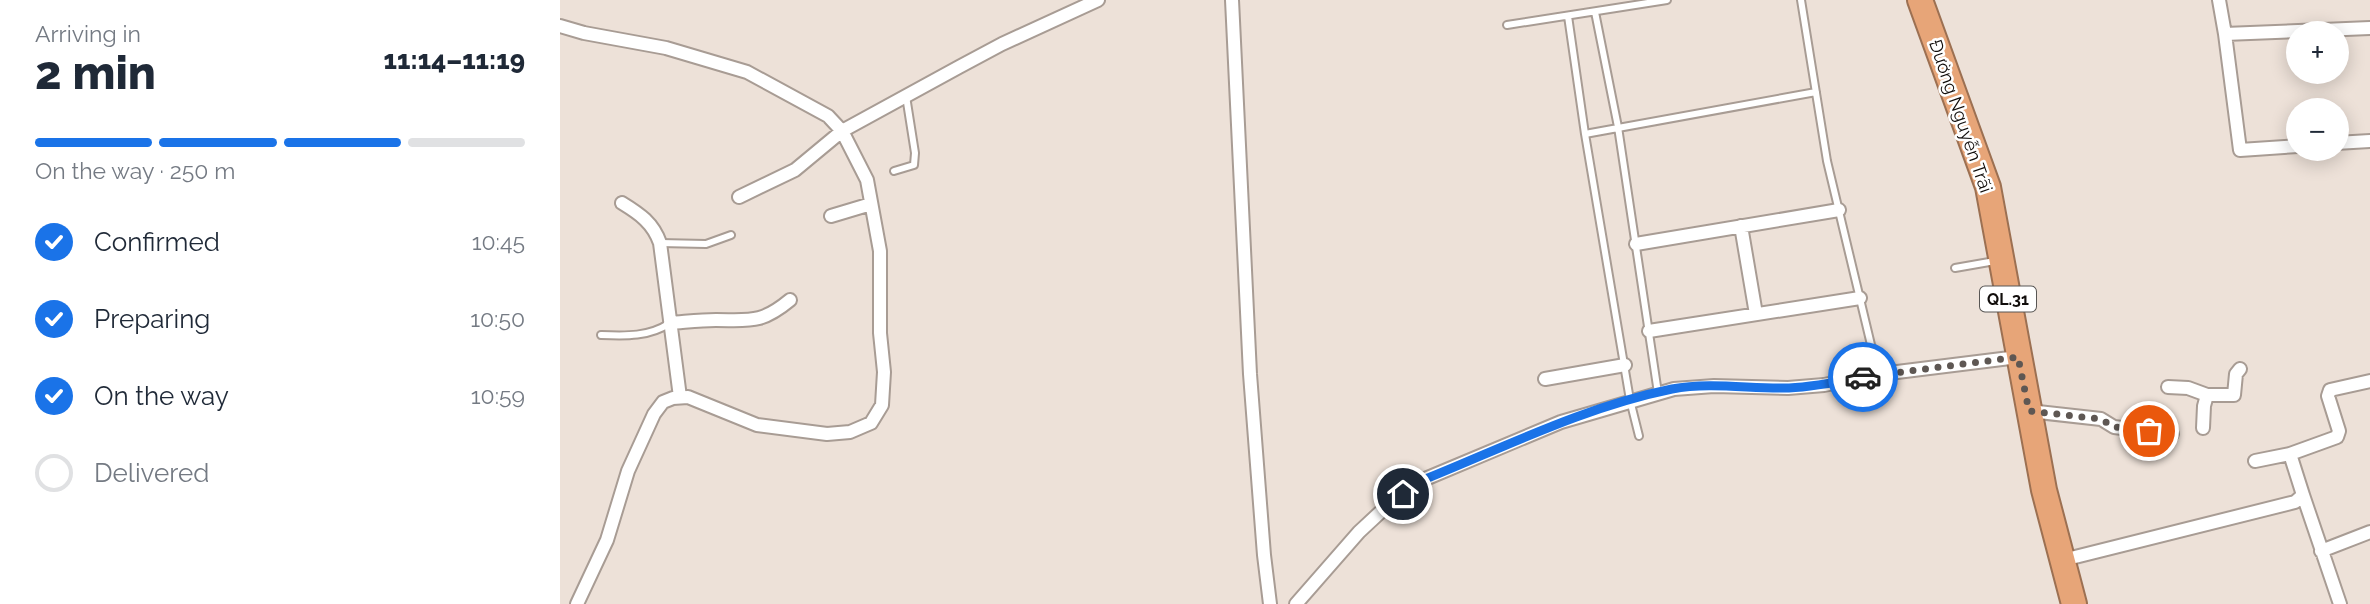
<!DOCTYPE html>
<html lang="en">
<head>
<meta charset="utf-8">
<style>
  :root { --surface:#fff; --page:#f6f6f7; --text:#1f2937; --muted:#747a83; --line:#e0e1e3; --accent:#1a73e8 }
  body { margin:0; font-family:Raleway,sans-serif; background:var(--page); color:var(--text); height:100vh; display:flex; flex-direction:column; font-size:26px; white-space:nowrap }
  * { box-sizing:border-box; margin:0 }
  p { font-size:23px; color:var(--muted) }
  .icon { flex:none; width:38px; height:38px; fill:none; stroke:currentColor; stroke-width:2; stroke-linecap:round; stroke-linejoin:round }
  .map { position:relative; flex:1; overflow:hidden }
  .panel { display:flex; flex-direction:column; background:var(--surface); width:560px }
  .panel>* { flex:none }
  .tools { position:absolute; left:1726px; top:21px; display:grid; gap:14px }
  .tools a { display:grid; place-items:center; width:63px; height:63px; border-radius:50%; background:var(--surface); box-shadow:0 4px 18px #0003; font-size:35px }
  .pin { position:absolute; display:grid; place-items:center; width:60px; height:60px; color:#fff; margin:-30px; border:4px solid #fff; border-radius:50%; box-shadow:0 2px 7px #0007 }
  .courier { position:absolute; display:grid; place-items:center; width:70px; height:70px; margin:-35px; border:5px solid #1a73e8; border-radius:50%; background:#fff; color:#222; box-shadow:0 2px 9px #0007 }
  .overview em { font-style:normal; font-weight:800 }
  .overview div { display:flex; flex-direction:column-reverse }
  .overview { display:flex; align-items:center; justify-content:space-between; height:119px; padding:0 35px }
  h1 { font-size:46px; font-weight:800; line-height:52px }
  .bar { display:grid; grid-template-columns:repeat(4,1fr); gap:10px 7px; align-content:center; height:84px; padding:0 35px }
  .bar i { height:9px; border-radius:5px; background:var(--line) }
  .bar .current { background:var(--accent) }
  .bar p { grid-column:span 4 }
  ol { padding:0 35px; list-style:none }
  li { display:flex; align-items:center; gap:21px; height:77px }
  li p { margin-inline-start:auto }
  li .icon { padding:7px; border-radius:50%; background:var(--accent); color:#fff; stroke-width:4 }
  li:last-child { color:var(--muted) }
  li i { width:38px; height:38px; border:4px solid var(--line); border-radius:50% }
  main { display:flex; flex:1; min-height:0 }
  .map>svg:first-child { display:block }
  .lines { fill:none; stroke-linecap:round; stroke-linejoin:round }
  .lane-casing { stroke:#a89c94; stroke-width:10 }
  .street-casing { stroke:#a89c94; stroke-width:16 }
  .highway-casing { stroke:#9c7052; stroke-width:28 }
  .lane { stroke:#fff; stroke-width:6 }
  .street { stroke:#fff; stroke-width:12 }
  .highway { stroke:#e7a578; stroke-width:24 }
  .done { stroke:#5e5753; stroke-width:7; stroke-dasharray:0 12.6 }
  .route { stroke:#1a73e8; stroke-width:9 }
  .labels { text-anchor:middle; dominant-baseline:central; stroke-width:5; stroke-linejoin:round; paint-order:stroke }
  .shield { fill:#fff; stroke:#585654; stroke-width:2 }
  .shield-label { font-size:16px; font-weight:bold; fill:#110d0b }
  .street-label { font-size:18px; fill:#110d0b; stroke:#fff }
</style>
</head>
<body>
<main>
<section class="panel">
<div class="overview"><div><h1>2 min</h1><p>Arriving in</p></div><em>11:14–11:19</em></div>
<div class="bar"><i class="current"></i><i class="current"></i><i class="current"></i><i></i><p>On the way · 250 m</p></div>
<ol>
<li><svg class="icon" aria-label="check" viewBox="0 0 24 24"><path d="M5 12l5 5 9-10"/></svg>Confirmed<p>10:45</p></li>
<li><svg class="icon" aria-label="check" viewBox="0 0 24 24"><path d="M5 12l5 5 9-10"/></svg>Preparing<p>10:50</p></li>
<li><svg class="icon" aria-label="check" viewBox="0 0 24 24"><path d="M5 12l5 5 9-10"/></svg>On the way<p>10:59</p></li>
<li><i></i>Delivered</li>
</ol>
</section>
<div class="map">
<svg width="1810" height="604" viewBox="0 0 1810 604">
  <rect width="100%" height="100%" fill="#ede1d8"/>
  <g class="lines">
    <g class="lane-casing">
      <path id="lane" d="M1241,0l26,161 51,213
        M1035,12l23,115 40,266
        M1008,16l17,118 45,266 9,36
        M947,25l160,-25
        M1025,134l231,-42
        M334,171l20,-6 1,-12 -9,-57
        M100,243l46,1 25,-9
        M1395,268l40,-7
        M41,335c25,1 48,2 69,-12"/>
    </g>
    <g class="street-casing">
      <path id="street" d="M672,0l18,374 14,181 6,49
        M1659,0l6,34 145,-6
        M0,26l24,7 82,15 81,24 81,44 14,15 25,49 13,71v82l4,39 -2,33 -11,18 -21,9 -23,2 -70,-9 -69,-28 -15,1 -10,4 -9,12 -26,57 -21,69 -30,64
        M1665,34l15,116 58,-4
        M1776,143l34,-2
        M179,197l56,-27 47,-39 117,-64 43,-23 96,-44
        M62,203c18,11 31,20 38,40l20,154
        M271,216l40,-12
        M1181,226l15,88
        M1076,244l203,-34
        M110,323c15,-1 30,-3 46,-3 34,0 45,4 74,-20
        M1089,331l211,-33
        M985,379l80,-14
        M1608,387l20,1 19,7
        M1469,411l72,8 13,8 58,7
        M1643,428l1,-22 3,-11h27l2,-21 4,-5
        M1695,461l35,-7 47,-17 2,-6 -11,-35 2,-6 40,-9
        M1743,495l37,109
        M1761,551l49,-19
        M1503,560l232,-58 8,-7 -13,-41
        M736,604l63,-72 29,-27 30,-23 143,-60 113,-33 40,-3 74,2 36,-3 49,-10 145,-18"/>
    </g>
    <g class="highway-casing">
      <path id="highway" d="M1360,0l68,187 56,303 30,114"/>
    </g>
    <use href="#lane" class="lane"/>
    <use href="#street" class="street"/>
    <use href="#highway" class="highway"/>
  </g>
  <g class="lines">
    <path class="done" d="M1303,377l155,-20 11,54 72,8 13,8 35,4"/>
    <path class="route" d="M843,494l15,-12c83,-33 165,-75 254,-93 39,-7 78,0 117,-1 25,-1 49,-6 74,-11"/>
  </g>
  <g class="labels">
    <rect class="shield" x="1420" y="286.5" width="56" height="25" rx="5"/>
    <g class="shield-label">
      <text x="1448" y="299">QL.31</text>
    </g>
    <g class="street-label">
      <text transform="translate(1401 116) rotate(71)">Đường Nguyễn Trãi</text>
    </g>
  </g>
</svg>
<div class="tools">
<a>+</a>
<a>−</a>
</div>
<div class="pin" style="left:1589px;top:431px;background:#ea580c"><svg class="icon" aria-label="bag" viewBox="0 0 24 24"><path d="M5 8h14l-1 12H6zM9 8a3 3 0 0 1 6 0"/></svg></div>
<div class="pin" style="left:843px;top:494px;background:#1f2937"><svg class="icon" aria-label="home" viewBox="0 0 24 24"><path d="M3 11l9-7 9 7M6 9v11h12V9"/></svg></div>
<div class="courier" style="left:1303px;top:377px"><svg class="icon" aria-label="car" viewBox="0 0 24 24"><path d="M5 17H2v-5l4-1 3-4h7l3 4 3 1v5h-3M9 17h6M6 11h13"/><circle cx="7" cy="17" r="2"/><circle cx="17" cy="17" r="2"/></svg></div>
</div>
</main>
</body>
</html>
